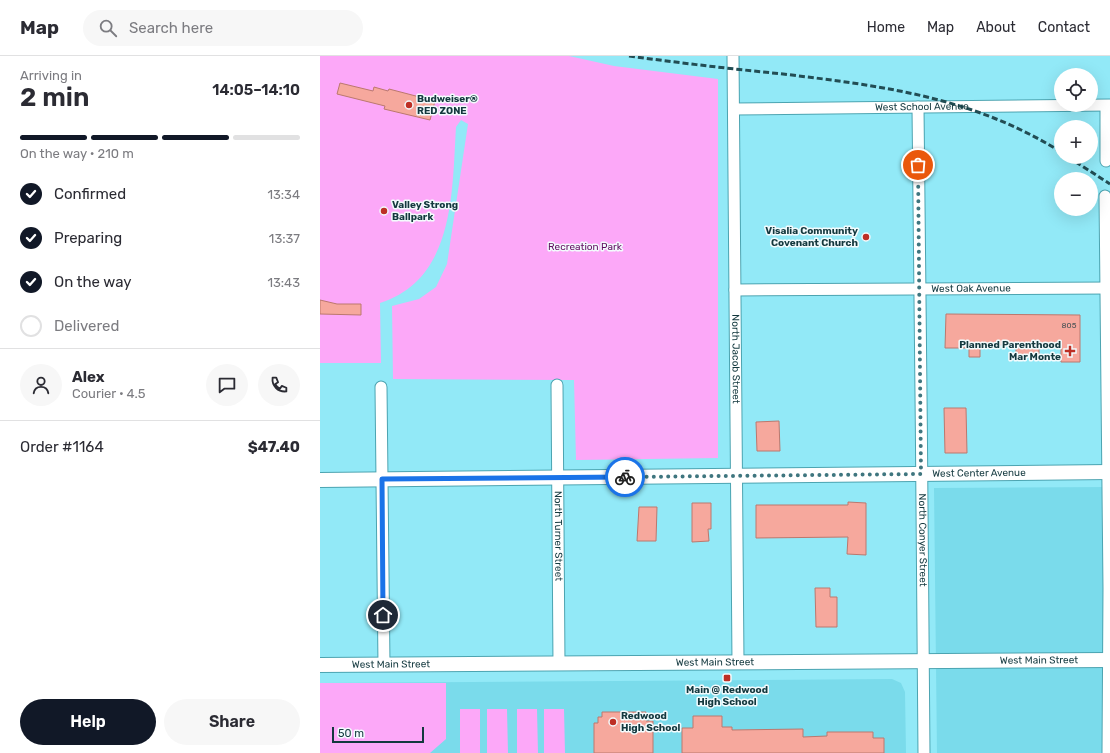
<!DOCTYPE html>
<html lang="en">
<head>
<meta charset="utf-8">
<style>
  :root { --surface:#fff; --page:#f7f7f7; --text:#2b2b33; --muted:#7c7c81; --line:#e1e1e2; --accent:#111827 }
  body { margin:0; font-family:Rubik,sans-serif; background:var(--page); color:var(--text); height:100vh; display:flex; flex-direction:column; font-size:15px; white-space:nowrap }
  * { box-sizing:border-box; margin:0 }
  p { font-size:13px; color:var(--muted) }
  .icon { flex:none; width:22px; height:22px; fill:none; stroke:currentColor; stroke-width:2; stroke-linecap:round; stroke-linejoin:round }
  .map { position:relative; flex:1; overflow:hidden }
  .sheet { display:flex; flex-direction:column; background:var(--surface); width:320px }
  .sheet>* { flex:none }
  .fabs { position:absolute; left:734px; top:12px; display:grid; gap:8px }
  .fabs a { display:grid; place-items:center; width:44px; height:44px; border-radius:50%; background:var(--surface); box-shadow:0 4px 16px #0002; font-size:20px }
  .scale { position:absolute; left:12px; bottom:10px; width:92px; box-sizing:border-box; padding-left:4px; border:2px solid #13383e; border-top:0; font-size:11px; line-height:14px; white-space:nowrap; color:#13383e; -webkit-text-stroke:3px #f3fbfd; paint-order:stroke }
  .pin { position:absolute; display:grid; place-items:center; width:34px; height:34px; color:#fff; margin:-17px; border:2px solid #fff; border-radius:50%; box-shadow:0 1px 4px #0007 }
  .courier { position:absolute; display:grid; place-items:center; width:40px; height:40px; margin:-20px; border:3px solid #1a73e8; border-radius:50%; background:#fff; color:#222; box-shadow:0 1px 5px #0007 }
  .overview em { font-style:normal; font-weight:600 }
  .overview div { display:flex; flex-direction:column-reverse }
  .overview { display:flex; align-items:center; justify-content:space-between; height:68px; padding:0 20px }
  h1 { font-size:26px; font-weight:600; line-height:30px }
  .bar { display:grid; grid-template-columns:repeat(4,1fr); gap:6px 4px; align-content:center; height:48px; padding:0 20px }
  .bar i { height:5px; border-radius:3px; background:var(--line) }
  .bar .active { background:var(--accent) }
  .bar p { grid-column:span 4 }
  .line { display:flex; align-items:center; gap:10px; padding:0 20px; border-top:1px solid var(--line) }
  .line div { flex:1 }
  .round { display:grid; place-items:center; flex:none; width:42px; height:42px; border-radius:21px; background:var(--page) }
  ol { padding:0 20px; list-style:none }
  li { display:flex; align-items:center; gap:12px; height:44px }
  li p { margin-inline-start:auto }
  li .icon { padding:4px; border-radius:50%; background:var(--accent); color:#fff; stroke-width:4 }
  li:last-child { color:var(--muted) }
  li i { width:22px; height:22px; border:2px solid var(--line); border-radius:50% }
  .button { display:flex; gap:8px; margin-top:auto; padding:8px 20px }
  .button a { flex:1; height:46px; border-radius:24px; background:var(--accent); color:#fff; font-size:16px; font-weight:600; line-height:46px; text-align:center }
  .button a+a { background:var(--page); color:var(--text) }
  header { display:flex; align-items:center; gap:24px; box-sizing:border-box; height:56px; padding:0 20px; background:var(--surface); border-bottom:1px solid var(--line) }
  header strong { font-size:19px }
  nav { display:flex; gap:22px; margin-inline-start:auto; font-size:14px }
  .search { width:280px; height:36px; background:var(--page); display:flex; align-items:center; gap:10px; box-sizing:border-box; padding:0 14px; border-radius:22px; color:var(--muted); font-size:15px }
  main { display:flex; flex:1; min-height:0 }
  .map>svg:first-child { display:block }
  .built { fill:#7adbeb }
  .green { fill:#fca8f8 }
  .building { fill:#f6a89d; stroke:#bb786e }
  .lines { fill:none; stroke-linecap:round; stroke-linejoin:round }
  .minor-casing { stroke:#4ca4b1; stroke-width:13 }
  .tertiary-casing { stroke:#4ca4b1; stroke-width:16 }
  .minor { stroke:#fff; stroke-width:11 }
  .tertiary { stroke:#fff; stroke-width:14 }
  .rail { stroke:#224d54; stroke-width:3; stroke-dasharray:6 3; stroke-linecap:butt }
  .done { stroke:#3f767f; stroke-width:4; stroke-dasharray:0 7.2 }
  .route { stroke:#1a73e8; stroke-width:5 }
  .poi-dot { fill:#bd2f25; stroke:#f3fbfd; stroke-width:1.5 }
  .labels { text-anchor:middle; dominant-baseline:central; stroke-width:3; stroke-linejoin:round; paint-order:stroke }
  .number-label { font-size:8px; fill:#4c5456 }
  .poi-label { font-size:10px; font-weight:bold; fill:#13383e; stroke:#f3fbfd; text-anchor:start }
  .street-label { font-size:10px; fill:#13383e; stroke:#f3fbfd }
  .park-label { font-size:10px; fill:#610c60; stroke:#f3fbfd }
</style>
</head>
<body>
<header>
<strong>Map</strong>
<div class="search"><svg class="icon" aria-label="search" viewBox="0 0 24 24"><circle cx="10" cy="10" r="6"/><path d="M15 15l6 6"/></svg>Search here</div>
<nav><a>Home</a><a>Map</a><a>About</a><a>Contact</a></nav>
</header>
<main>
<section class="sheet">
<div class="overview"><div><h1>2 min</h1><p>Arriving in</p></div><em>14:05–14:10</em></div>
<div class="bar"><i class="active"></i><i class="active"></i><i class="active"></i><i></i><p>On the way · 210 m</p></div>
<ol>
<li><svg class="icon" aria-label="check" viewBox="0 0 24 24"><path d="M5 12l5 5 9-10"/></svg>Confirmed<p>13:34</p></li>
<li><svg class="icon" aria-label="check" viewBox="0 0 24 24"><path d="M5 12l5 5 9-10"/></svg>Preparing<p>13:37</p></li>
<li><svg class="icon" aria-label="check" viewBox="0 0 24 24"><path d="M5 12l5 5 9-10"/></svg>On the way<p>13:43</p></li>
<li><i></i>Delivered</li>
</ol>
<div class="line" style="height:72px"><a class="round"><svg class="icon" aria-label="person" viewBox="0 0 24 24"><circle cx="12" cy="8" r="4"/><path d="M4 21q1-7 8-7t8 7"/></svg></a><div><b>Alex</b><p>Courier · 4.5</p></div><a class="round"><svg class="icon" aria-label="chat" viewBox="0 0 24 24"><path d="M4 5h16v11H9l-5 4z"/></svg></a><a class="round"><svg class="icon" aria-label="phone" viewBox="0 0 24 24"><path d="M5 4h4l2 5-3 2q2 4 5 5l2-3 5 2v4C11 20 4 13 5 4z"/></svg></a></div>
<div class="line" style="height:52px"><div>Order #1164</div><b>$47.40</b></div>
<div class="button"><a>Help</a><a>Share</a></div>
</section>
<div class="map">
<svg width="790" height="697" viewBox="0 0 790 697">
  <rect width="100%" height="100%" fill="#92e9f7"/>
  <path class="built" d="M790,431v266h-173l-3,-265z
    M572,623l9,4 4,9 1,61h-586v-70z"/>
  <path class="green" d="M0,0h249l45,10 104,13v379l-142,2 -2,-80 -181,-1 -1,-73 27,-7 17,-12 11,-23 21,-140 -7,-4 -5,7c-4,65 -1,152 -76,176l1,60h-61z
    M0,627h126v56l-16,14h-110z
    M140,653h20v44h-20z
    M167,653h20l1,44h-21z
    M197,653h20l1,44h-21z
    M224,653h20l1,44h-21z"/>
  <path class="building" d="M20,27l33,8 1,-4 14,4 1,-2 46,12 -5,19 -46,-11 1,-3 -48,-12z
    M0,244l17,4h24v11l-41,-1z
    M626,258l134,1v47h-19v-17h-22v11h-23v-11h-36v12h-11v-9h-24z
    M624,352h22l1,45h-22z
    M459,365l1,30h-23l-1,-29z
    M528,446l18,1v52l-19,-1 1,-17 -92,1v-33h92z
    M372,447h19v26h-3l1,12 -17,1z
    M319,451h18l-1,34h-19z
    M495,532h15v9h7v30h-21z
    M282,656h44v9h7v32h-59v-30h4v-6h4z
    M373,660h29v11h10v3l71,-1v8l24,-1v-4h46v6h11v15h-202v-25h11z"/>
  <g class="lines">
    <g class="minor-casing">
      <g id="minor">
        <path id="s1" d="M413,0l5,606"/>
        <path d="M786,50v55"/>
        <path id="s2" d="M598,51c2,215 5,431 6,646"/>
        <path id="s3" d="M414,53l376,-4"/>
        <path d="M785,140l4,392 -1,165"/>
        <path id="s4" d="M415,234l375,-2"/>
        <path id="s5" d="M237,329l2,279"/>
        <path d="M61,331l3,278"/>
      </g>
    </g>
    <g class="tertiary-casing">
      <g id="tertiary">
        <path id="s6" d="M0,424l790,-8"/>
        <path id="s7" d="M0,609l790,-5"/>
      </g>
    </g>
    <use href="#minor" class="minor"/>
    <use href="#tertiary" class="tertiary"/>
    <path class="rail" d="M309,0c51,7 103,13 154,18 100,12 190,23 278,78
      M748,101l42,27"/>
  </g>
  <g class="lines">
    <path class="done" d="M305,421l296,-3 -3,-309"/>
    <path class="route" d="M63,559l-1,-136 243,-2"/>
  </g>
  <g class="poi-dot">
    <circle cx="89" cy="49" r="4"/>
    <circle cx="64" cy="155" r="4"/>
    <circle cx="546" cy="181" r="4"/>
    <path d="M748 289h4v4h4v4h-4v4h-4v-4h-4v-4h4z"/>
    <rect x="403" y="618" width="8" height="8" rx="2"/>
    <circle cx="293" cy="666" r="4"/>
  </g>
  <g class="labels">
    <g class="number-label">
      <text x="749" y="269">805</text>
    </g>
    <g class="poi-label">
      <text x="97" y="43">Budweiser®<tspan x="97" dy="12">RED ZONE</tspan></text>
      <text x="72" y="149">Valley Strong<tspan x="72" dy="12">Ballpark</tspan></text>
      <text x="538" y="175" text-anchor="end">Visalia Community<tspan x="538" dy="12">Covenant Church</tspan></text>
      <text x="741" y="289" text-anchor="end">Planned Parenthood<tspan x="741" dy="12">Mar Monte</tspan></text>
      <text x="407" y="634" text-anchor="middle">Main @ Redwood<tspan x="407" dy="12">High School</tspan></text>
      <text x="301" y="660">Redwood<tspan x="301" dy="12">High School</tspan></text>
    </g>
    <g class="street-label">
      <text stroke="none"><textPath href="#s3" startOffset="188">West School Avenue</textPath></text>
      <text stroke="none"><textPath href="#s4" startOffset="236">West Oak Avenue</textPath></text>
      <text stroke="none"><textPath href="#s1" startOffset="303">North Jacob Street</textPath></text>
      <text stroke="none"><textPath href="#s6" startOffset="659">West Center Avenue</textPath></text>
      <text stroke="none"><textPath href="#s5" startOffset="151">North Turner Street</textPath></text>
      <text stroke="none"><textPath href="#s2" startOffset="433">North Conyer Street</textPath></text>
      <text stroke="none"><textPath href="#s7" startOffset="719">West Main Street</textPath></text>
      <text stroke="none"><textPath href="#s7" startOffset="395">West Main Street</textPath></text>
      <text stroke="none"><textPath href="#s7" startOffset="71">West Main Street</textPath></text>
    </g>
    <g class="park-label">
      <text x="265" y="191">Recreation Park</text>
    </g>
  </g>
</svg>
<div class="fabs">
<a><svg class="icon" aria-label="locate" viewBox="0 0 24 24"><circle cx="12" cy="12" r="6"/><path d="M12 2v4M12 18v4M2 12h4M18 12h4"/></svg></a>
<a>+</a>
<a>−</a>
</div>
<div class="scale">50 m</div>
<div class="pin" style="left:598px;top:109px;background:#ea580c"><svg class="icon" aria-label="bag" viewBox="0 0 24 24"><path d="M5 8h14l-1 12H6zM9 8a3 3 0 0 1 6 0"/></svg></div>
<div class="pin" style="left:63px;top:559px;background:#1f2937"><svg class="icon" aria-label="home" viewBox="0 0 24 24"><path d="M3 11l9-7 9 7M6 9v11h12V9"/></svg></div>
<div class="courier" style="left:305px;top:421px"><svg class="icon" aria-label="bike" viewBox="0 0 24 24"><circle cx="6" cy="16" r="4"/><circle cx="18" cy="16" r="4"/><path d="M6 16l4-8h5l3 8M10 8l3 8H6M13 5h3"/></svg></div>
</div>
</main>
</body>
</html>
